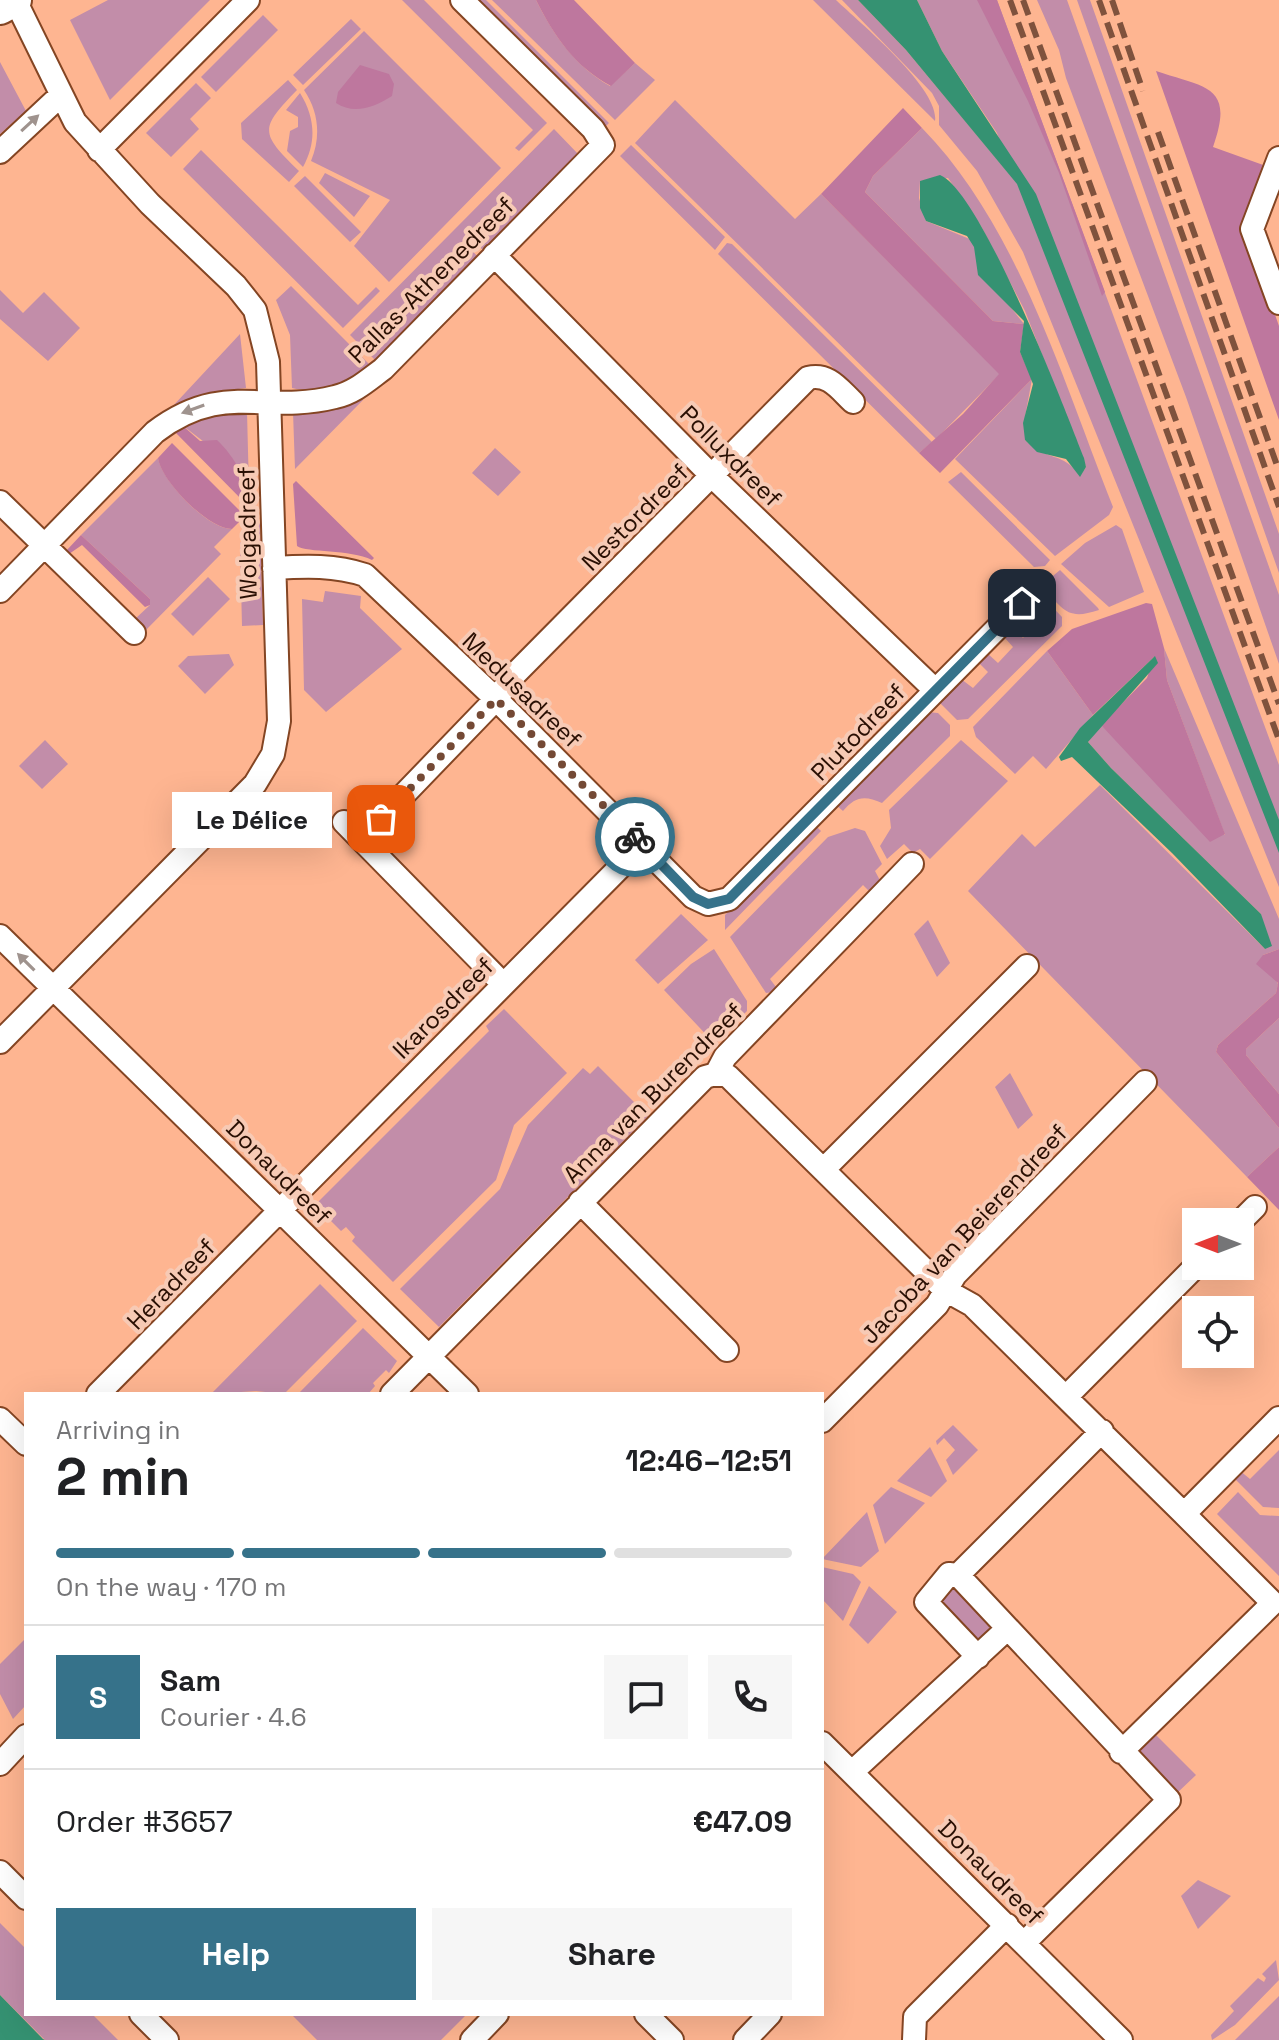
<!DOCTYPE html>
<html lang="en">
<head>
<meta charset="utf-8">
<style>
  :root { --surface:#fff; --page:#f6f6f6; --text:#202124; --muted:#757577; --line:#e0e0e0; --accent:#36728a }
  body { margin:0; font-family:"Space Grotesk",sans-serif; background:var(--page); color:var(--text); height:100vh; display:flex; flex-direction:column; font-size:30px; white-space:nowrap }
  * { box-sizing:border-box; margin:0 }
  p { font-size:26px; color:var(--muted) }
  .icon { flex:none; width:44px; height:44px; fill:none; stroke:currentColor; stroke-width:2; stroke-linecap:round; stroke-linejoin:round }
  .map { position:relative; flex:1; overflow:hidden }
  .drawer { position:absolute; left:24px; top:1392px; width:800px; height:624px; display:flex; flex-direction:column; background:var(--surface); border-radius:0px; box-shadow:0 8px 32px #0002 }
  .drawer>* { flex:none }
  .needle { width:52px; rotate:270deg }
  .fabs { position:absolute; left:1182px; top:1208px; display:grid; gap:16px }
  .fabs a { display:grid; place-items:center; width:72px; height:72px; border-radius:0px; background:var(--surface); box-shadow:0 8px 32px #0002; font-size:40px }
  .pin { position:absolute; display:grid; place-items:center; width:68px; height:68px; color:#fff; margin:-34px; border-radius:16px; box-shadow:0 4px 12px #0006 }
  .courier { position:absolute; display:grid; place-items:center; width:80px; height:80px; margin:-40px; border:6px solid #36728a; border-radius:50%; background:#fff; color:#222; box-shadow:0 2px 10px #0007 }
  .bubble { position:absolute; height:56px; border-radius:0px; background:var(--surface); box-shadow:0 8px 32px #0002; font-size:26px; font-weight:600; line-height:56px; text-align:center }
  .head em { font-style:normal; font-weight:600 }
  .head div { display:flex; flex-direction:column-reverse }
  .head { display:flex; align-items:center; justify-content:space-between; height:136px; padding:0 32px }
  h1 { font-size:52px; font-weight:600; line-height:60px }
  .bar { display:grid; grid-template-columns:repeat(4,1fr); gap:12px 8px; align-content:center; height:96px; padding:0 32px }
  .bar i { height:10px; border-radius:6px; background:var(--line) }
  .bar .current { background:var(--accent) }
  .bar p { grid-column:span 4 }
  .line { display:flex; align-items:center; gap:20px; padding:0 32px; border-top:2px solid var(--line) }
  .line div { flex:1 }
  .round { display:grid; place-items:center; flex:none; width:84px; height:84px; border-radius:0px; background:var(--page) }
  .primary-button { display:flex; gap:16px; margin-top:auto; padding:16px 32px }
  .primary-button a { flex:1; height:92px; border-radius:0px; background:var(--accent); color:#fff; font-size:32px; font-weight:600; line-height:92px; text-align:center }
  .primary-button a+a { background:var(--page); color:var(--text) }
  .map>svg:first-child { display:block }
  .green { fill:#c28da9 }
  .forest { fill:#be779e }
  .water { fill:#359272 }
  .lines { fill:none; stroke-linecap:round; stroke-linejoin:round }
  .minor-casing { stroke:#844523; stroke-width:26 }
  .secondary-casing { stroke:#844523; stroke-width:36 }
  .minor { stroke:#fff; stroke-width:22 }
  .secondary { stroke:#fff; stroke-width:32 }
  .rail { stroke:#7f523d; stroke-width:6; stroke-dasharray:16 8; stroke-linecap:butt }
  .oneway { fill:#9f938e }
  .done { stroke:#744935; stroke-width:8; stroke-dasharray:0 14.4 }
  .route { stroke:#36728a; stroke-width:10 }
  .labels { text-anchor:middle; dominant-baseline:central; stroke-width:8; stroke-linejoin:round; paint-order:stroke }
  .street-label { font-size:24px; fill:#290f03; stroke:#f7cab5 }
</style>
</head>
<body>
<div class="map">
<svg width="1279" height="2040" viewBox="0 0 1279 2040">
  <rect width="100%" height="100%" fill="#feb591"/>
  <path class="green" d="M108,0h102l-100,100 -40,-80z
    M402,0h22l123,123 -28,28 -4,-3 18,-18z
    M477,0h9l123,123 -4,4z
    M492,0h44c18,36 39,66 74,86l25,-23 20,17 -40,40z
    M813,0h23c24,23 104,89 99,121z
    M842,0h16l48,50 109,131 -18,-48 -55,-82 -25,-51h80l282,765v122l-256,-635 -46,-81 -38,-46v-19l-7,-13z
    M1037,0h30l212,595v69l-93,-267 -120,-319 -7,-28z
    M1077,0h13l189,534v39z
    M263,15l15,15 -62,62 -15,-15z
    M351,19l10,10 -58,56 -10,-10z
    M364,31l137,137 -112,114 -35,-36 36,-46 -79,-39c10,-24 8,-49 -7,-71z
    M0,62l26,49 -26,23z
    M288,80l9,10c-38,39 -37,43 2,81l-10,11 -47,-43 -1,-16z
    M196,83l15,15 -21,21 9,10 -28,28 -25,-24z
    M300,93c15,24 17,49 3,74l-16,-16 3,-20 8,-4v-10l-12,-7z
    M675,100l120,119 26,-25 179,180 -64,65 -301,-296z
    M922,128c96,98 141,253 191,379l-4,8 -54,41 -100,-97 77,-80 -7,38v23c22,22 38,11 55,36l6,-9 -61,-156 -44,-85 -33,-48 -28,3 -1,17 7,23 46,19 33,60 19,24 -31,-3 -128,-129 8,-16z
    M554,129l26,27 -95,96 -16,-15 -5,5 15,16 -103,103 -26,-26z
    M631,145l94,92 -10,13 -95,-94z
    M201,150l157,155 18,-18 4,4 -37,37 -160,-159z
    M325,173l45,23 -16,21 -35,-34z
    M305,176l56,56 -11,10 -56,-56z
    M727,243l5,1 200,198 -13,11 -201,-199z
    M291,286l80,80c-22,18 -50,29 -79,22l-2,-53 -14,-35z
    M0,290l23,23 21,-21 36,36 -32,33 -48,-42z
    M240,334l6,54 -38,5 -36,14z
    M360,398l3,2 -68,69 -2,-57z
    M247,412l2,78 -9,-12 -2,-10 -56,-43 28,-12z
    M495,448l26,24 -23,24 -26,-23z
    M158,458c4,23 49,71 74,71l-18,18 7,7 -78,79 -8,-14 15,-14v-6l-69,-64z
    M961,472l89,88 -5,6 -11,1 -86,-85z
    M260,523l3,102 -21,1 -2,-83z
    M1116,525l6,4 22,63 -35,15 -48,-43 24,-21z
    M1060,570l38,38 1,2c-33,11 -35,-1 -58,-24z
    M208,577l22,22 -37,37 -22,-22z
    M325,591l36,5 -1,12 42,41 -76,63 -22,-22 -2,-91 21,3z
    M1040,594l22,23v9l-94,93 -11,1 -19,-19 23,-22 12,9 15,-16 -10,-10 9,-9 11,10 15,-16 -9,-10 8,-9 11,10 21,-21 -10,-11z
    M1164,648l115,271v30l-16,6 15,29 -2,9 -58,52 -2,7 63,76v19l-32,30 -279,-286 54,-57 13,13 65,-62 165,164 -4,-35 -150,-146 -23,-26 13,-17 124,110 -58,-155z
    M1047,651l46,64 -47,54 -13,-13 -18,18 -39,-37 -3,-10z
    M229,654l5,11 -29,29 -27,-28 10,-10z
    M927,712l11,1 12,12v11l-68,67c-18,-8 -27,-6 -39,8l-8,-7z
    M45,740l23,24 -26,25 -23,-23z
    M961,740l47,41 -78,78 -10,-10 -7,4 -9,-9 -17,15 -7,-13 11,-18 -2,-18z
    M815,825l6,6 -96,99v-15z
    M855,828l10,3 17,33 -7,7 8,15 -11,8 -9,-9 -93,94 9,12 -13,2 -36,-56 98,-100z
    M681,914l27,26 -50,44 -23,-24z
    M928,920l22,43 -13,14 -23,-43z
    M714,949l33,52v10l-32,33 -51,-54 27,-26z
    M504,1009l63,64 -53,52 -18,55 -103,102 -41,-41 3,-4 -9,-10 -5,4 -26,-26 174,-174 -3,-5z
    M1279,1018v76l-33,-39v-6z
    M598,1066l50,50 -209,211 -39,-38 100,-100 28,-64 55,-57 7,6z
    M1010,1073l23,42 -15,14 -23,-42z
    M320,1284l37,37 -73,73 -28,-3 -45,3z
    M363,1328l34,33 -8,12 -3,-3 -13,13 2,3 -7,8h-70z
    M953,1425l25,25 -25,25 -7,-15 9,-10 -11,-12 -7,7 -1,-4z
    M930,1447l17,34 -16,16 -34,-16z
    M1279,1450v58l-16,-1 -31,-31 7,-6 11,9z
    M891,1487l34,16 -40,41 -12,-39z
    M1238,1492l22,23 19,1v60l-62,-62z
    M867,1512l12,39 -18,16 -39,-8z
    M822,1567l31,7 8,8 -18,39 -21,-22z
    M955,1579l42,43 -18,23 -45,-45z
    M869,1586l28,26 -29,32 -19,-19z
    M26,1638v67l-13,14 -13,-25v-30z
    M1151,1730l45,45 -21,20 -45,-44z
    M1198,1880l33,16 -33,33 -17,-33z
    M0,1923l26,26v65h66l26,26h-73l-45,-45z
    M1276,1960l3,20 -44,45 -23,15 -1,-5 23,-24 -4,-5 28,-28 6,4 2,-4 -4,-4z
    M1279,1996v44h-44z
    M291,2014h176l-26,26h-124z"/>
  <path class="forest" d="M536,0h38l61,63 -24,23c-36,-19 -57,-50 -75,-86z
    M977,0h20l108,292 -3,4 -43,-123 -31,-72z
    M360,65l29,9 5,10 -2,12c-17,11 -38,19 -56,7l2,-11z
    M1156,71c50,17 79,14 57,76l53,19 -22,61 35,99v94z
    M903,108l19,20 -49,48 -8,16 128,129 31,3 -4,28 12,27 -92,94 -21,-20 44,-39 36,-40 -178,-180z
    M182,425l18,16 17,-1c18,17 32,42 32,67l-76,-77z
    M172,443l73,73 -13,13c-24,0 -71,-48 -74,-71z
    M296,481l78,77 -2,2c-22,-11 -65,-7 -75,-14l-4,-62z
    M81,535l69,64v6l-5,2 -63,-62 -13,9 -3,-3z
    M1146,603l6,1 12,44 3,32 58,154 -15,8 -109,-117 46,-47 7,-21 -61,58 -46,-64 25,-22z
    M1279,949v69l-33,31v6l33,39v34l-63,-76 2,-7 58,-52 2,-10 -22,-19 7,-9z
    M1279,1147v63l-32,-33z"/>
  <path class="water" d="M858,0h59l25,51 94,143 243,626v33l-262,-669 -111,-134z
    M940,175c41,16 125,234 144,283l2,9 -6,10 -14,-18 -29,-7 -12,-12 -2,-17 10,-39 -13,-32 4,-31 -46,-46 -4,-28 -7,-11 -41,-15 -6,-13v-27z
    M1155,656l3,7 -70,79 23,26 150,146 11,32 -7,3 -93,-96 -100,-96 -11,4 -2,-4 21,-29z
    M0,1995l43,44 2,1h-45z"/>
  <g class="lines">
    <g class="minor-casing">
      <path id="minor" d="M99,150l149,-150
        M0,152l61,-57
        M1279,158l-27,71 27,74
        M494,255l218,221 223,214
        M0,502l134,131
        M274,568c32,-2 61,-3 91,7l131,124 197,198 15,7 21,-5 309,-312
        M0,591l155,-159c69,-52 108,-17 180,-35 19,-4 33,-17 48,-28l220,-224 -10,-16 -131,-129
        M344,822l159,162
        M361,839l135,-140 18,-24 294,-297c21,-5 31,11 45,24
        M0,936l467,458
        M0,1042l255,-258 18,-30 6,-33 -11,-359 -13,-52 -19,-24 -86,-82 -75,-82 -60,-122
        M716,1074l12,2 217,214 27,15 212,209 95,-96
        M824,1169l203,-203
        M580,1202l147,148
        M1240,1222l15,-15
        M98,1394l545,-550
        M392,1394l313,-317 11,-3 9,-17 187,-193
        M1066,1397l130,-131
        M0,1419l26,25
        M822,1421l115,-116 18,-30 190,-193
        M958,1575l211,225 -144,142
        M978,1657l-52,-55 23,-28 9,1 144,-144
        M822,1743l299,297
        M1121,1752l152,-149 -89,-89
        M0,1764l26,-28
        M852,1772l154,-142
        M0,1872l26,26
        M141,2014l26,26
        M646,2014l26,26
        M472,2040l25,-26
        M745,2040l25,-26
        M914,2040l1,-23 92,-92"/>
    </g>
    <g class="secondary-casing">
      <path id="secondary" d="M0,8l15,-8"/>
    </g>
    <use href="#minor" class="minor"/>
    <use href="#secondary" class="secondary"/>
    <path class="rail" d="M1010,0l269,740
      M1023,0l256,704
      M1099,0l180,507
      M1112,0l31,91
      M1158,132l121,339"/>
  </g>
  <defs><path id="oneway-solid" d="M-6-.8H1V-3.2L6.5 0L1 3.2V.8H-6Z" transform="scale(2)"/></defs>
  <g class="oneway">
    <use href="#oneway-solid" transform="translate(30 123) rotate(-43)"/>
    <use href="#oneway-solid" transform="translate(193 409) rotate(160)"/>
    <use href="#oneway-solid" transform="translate(26 962) rotate(-135)"/>
  </g>
  <g class="lines">
    <path class="done" d="M381,819l115,-120 139,138"/>
    <path class="route" d="M635,837l58,60 15,7 21,-5 293,-296"/>
  </g>
  <g class="labels">
    <g class="street-label">
      <text transform="translate(431 280) rotate(-45)">Pallas-Athenedreef</text>
      <text transform="translate(731 456) rotate(45)">Polluxdreef</text>
      <text transform="translate(635 517) rotate(-45)">Nestordreef</text>
      <text transform="translate(247 533) rotate(-91)">Wolgadreef</text>
      <text transform="translate(522 690) rotate(44)">Medusadreef</text>
      <text transform="translate(858 732) rotate(-46)">Plutodreef</text>
      <text transform="translate(443 1008) rotate(-45)">Ikarosdreef</text>
      <text transform="translate(653 1093) rotate(-45)">Anna van Burendreef</text>
      <text transform="translate(279 1172) rotate(45)">Donaudreef</text>
      <text transform="translate(964 1234) rotate(-47)">Jacoba van Beierendreef</text>
      <text transform="translate(171 1284) rotate(-46)">Heradreef</text>
      <text transform="translate(991 1872) rotate(45)">Donaudreef</text>
    </g>
  </g>
</svg>
<div class="fabs">
<a><svg class="needle" viewBox="-14 -14 28 28"><path d="M0-13l5 13h-10z" fill="#e53935"/><path d="M0 13l5-13h-10z" fill="#757577"/></svg></a>
<a><svg class="icon" aria-label="locate" viewBox="0 0 24 24"><circle cx="12" cy="12" r="6"/><path d="M12 2v4M12 18v4M2 12h4M18 12h4"/></svg></a>
</div>
<div class="pin" style="left:381px;top:819px;background:#ea580c"><svg class="icon" aria-label="bag" viewBox="0 0 24 24"><path d="M5 8h14l-1 12H6zM9 8a3 3 0 0 1 6 0"/></svg></div>
<div class="pin" style="left:1022px;top:603px;background:#1f2937"><svg class="icon" aria-label="home" viewBox="0 0 24 24"><path d="M3 11l9-7 9 7M6 9v11h12V9"/></svg></div>
<div class="courier" style="left:635px;top:837px"><svg class="icon" aria-label="bike" viewBox="0 0 24 24"><circle cx="6" cy="16" r="4"/><circle cx="18" cy="16" r="4"/><path d="M6 16l4-8h5l3 8M10 8l3 8H6M13 5h3"/></svg></div>
<div class="bubble" style="left:172px;top:792px;width:160px">Le Délice</div>
<section class="drawer">
<div class="head"><div><h1>2 min</h1><p>Arriving in</p></div><em>12:46–12:51</em></div>
<div class="bar"><i class="current"></i><i class="current"></i><i class="current"></i><i></i><p>On the way · 170 m</p></div>
<div class="line" style="height:144px"><b class="round" style="background:var(--accent);color:#fff">S</b><div><b>Sam</b><p>Courier · 4.6</p></div><a class="round"><svg class="icon" aria-label="chat" viewBox="0 0 24 24"><path d="M4 5h16v11H9l-5 4z"/></svg></a><a class="round"><svg class="icon" aria-label="phone" viewBox="0 0 24 24"><path d="M5 4h4l2 5-3 2q2 4 5 5l2-3 5 2v4C11 20 4 13 5 4z"/></svg></a></div>
<div class="line" style="height:104px"><div>Order #3657</div><b>€47.09</b></div>
<div class="primary-button"><a>Help</a><a>Share</a></div>
</section>
</div>
</body>
</html>
